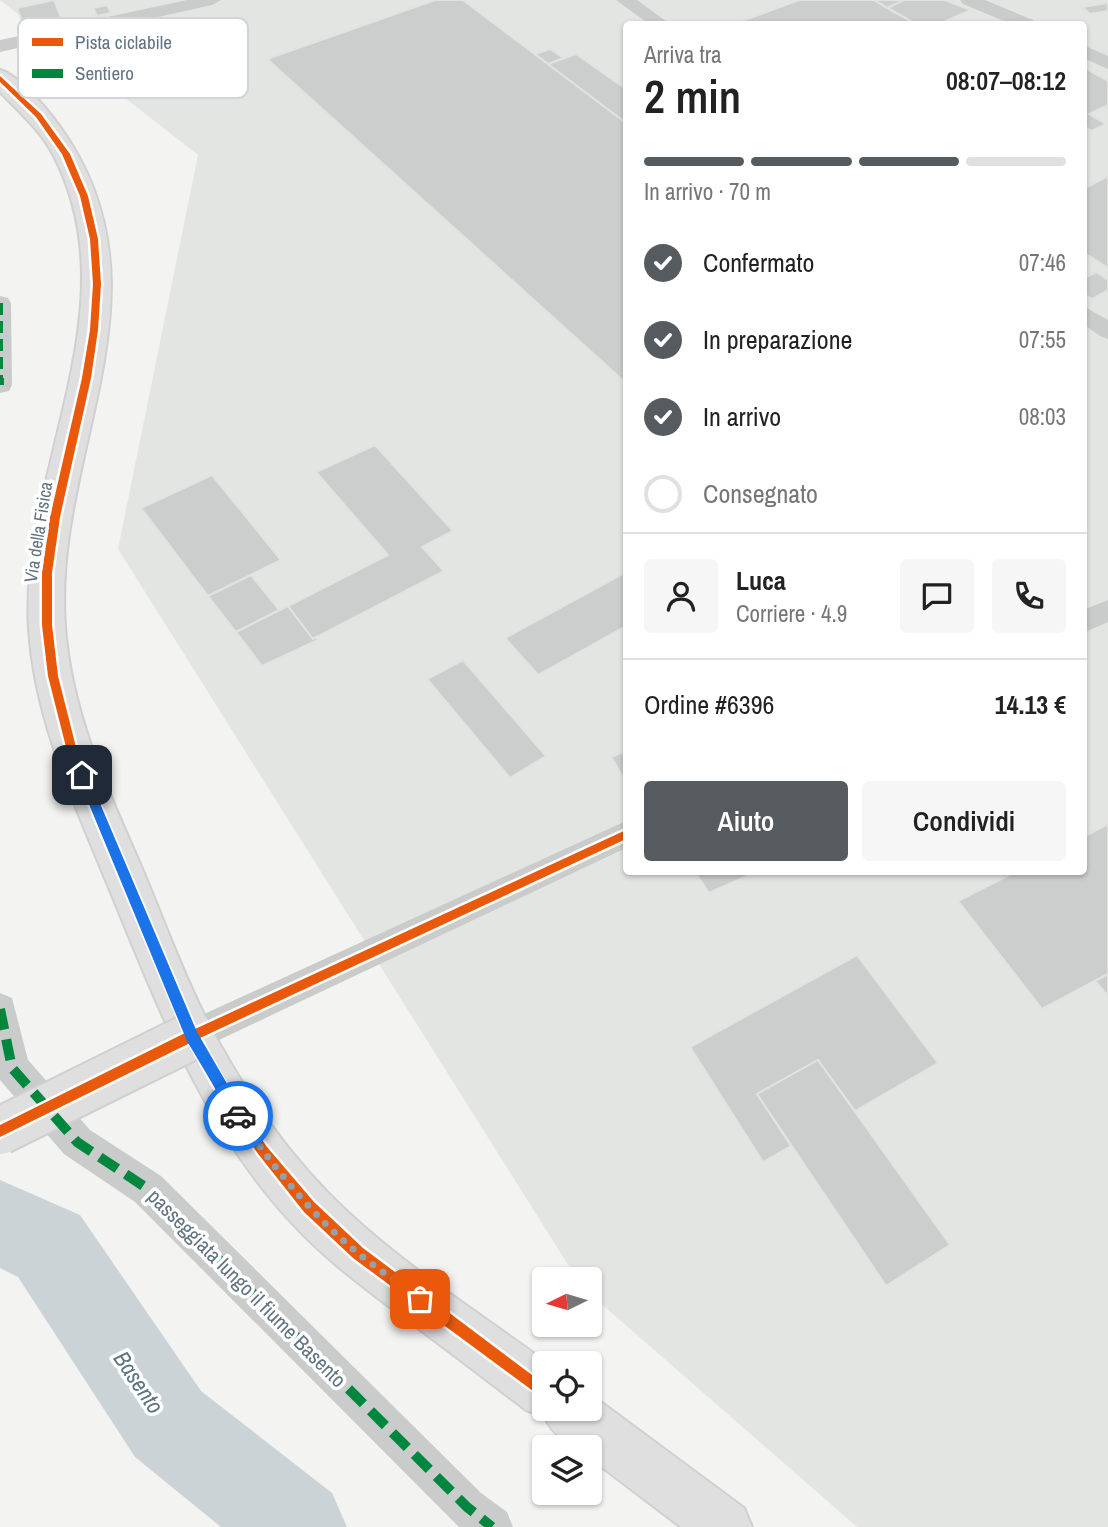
<!DOCTYPE html>
<html lang="it">
<head>
<meta charset="utf-8">
<style>
  :root { --surface:#fff; --page:#f6f6f6; --text:#222; --muted:#767676; --line:#e0e0e0; --accent:#565b5f }
  body { margin:0; font-family:"Archivo Narrow",sans-serif; background:var(--page); color:var(--text); height:100vh; display:flex; flex-direction:column; font-size:26px; white-space:nowrap }
  * { box-sizing:border-box; margin:0 }
  p { font-size:23px; color:var(--muted) }
  .icon { flex:none; width:38px; height:38px; fill:none; stroke:currentColor; stroke-width:2; stroke-linecap:round; stroke-linejoin:round }
  .map { position:relative; flex:1; overflow:hidden }
  .panel { position:absolute; left:623px; top:21px; width:464px; height:854px; display:flex; flex-direction:column; background:var(--surface); border-radius:7px; box-shadow:0 2px 5px #0004 }
  .panel>* { flex:none }
  .needle { width:46px; rotate:265deg }
  .controls { position:absolute; left:532px; top:1267px; display:grid; gap:14px }
  .controls a { display:grid; place-items:center; width:70px; height:70px; border-radius:7px; background:var(--surface); box-shadow:0 2px 5px #0004; font-size:35px }
  .pin { position:absolute; display:grid; place-items:center; width:60px; height:60px; color:#fff; margin:-30px; border-radius:14px; box-shadow:0 4px 10px #0006 }
  .courier { position:absolute; display:grid; place-items:center; width:70px; height:70px; margin:-35px; border:5px solid #1a73e8; border-radius:50%; background:#fff; color:#222; box-shadow:0 2px 9px #0007 }
  .summary em { font-style:normal; font-weight:600 }
  .summary div { display:flex; flex-direction:column-reverse }
  .summary { display:flex; align-items:center; justify-content:space-between; height:119px; padding:0 21px }
  h1 { font-size:46px; font-weight:600; line-height:52px }
  .bar { display:grid; grid-template-columns:repeat(4,1fr); gap:10px 7px; align-content:center; height:84px; padding:0 21px }
  .bar i { height:9px; border-radius:5px; background:var(--line) }
  .bar .current { background:var(--accent) }
  .bar p { grid-column:span 4 }
  .line { display:flex; align-items:center; gap:18px; padding:0 21px; border-top:2px solid var(--line) }
  .line div { flex:1 }
  .round { display:grid; place-items:center; flex:none; width:74px; height:74px; border-radius:7px; background:var(--page) }
  ol { padding:0 21px; list-style:none }
  li { display:flex; align-items:center; gap:21px; height:77px }
  li p { margin-inline-start:auto }
  li .icon { padding:7px; border-radius:50%; background:var(--accent); color:#fff; stroke-width:4 }
  li:last-child { color:var(--muted) }
  li i { width:38px; height:38px; border:4px solid var(--line); border-radius:50% }
  .cta { display:flex; gap:14px; margin-top:auto; padding:14px 21px }
  .cta a { flex:1; height:80px; border-radius:7px; background:var(--accent); color:#fff; font-size:28px; font-weight:600; line-height:80px; text-align:center }
  .cta a+a { background:var(--page); color:var(--text) }
  .map>svg:first-child { display:block }
  .built { fill:#e3e5e3; fill-rule:evenodd }
  .lines { fill:none; stroke-linecap:round; stroke-linejoin:round }
  .river { fill:#cbd3d6; fill-rule:evenodd }
  .building { fill:#cccece; stroke:#e2e2e1; stroke-width:2 }
  .secondary-casing { stroke:#cfd1d1; stroke-width:4 }
  .street { fill:#cacccc; fill-rule:evenodd }
  .secondary { fill:#dfdfe0; fill-rule:evenodd }
  .secondary-bridge-casing { stroke:#cfd1d1; stroke-width:50; stroke-linecap:butt }
  .secondary-bridge { stroke:#dfdfe0; stroke-width:46 }
  .quiet-far2 { stroke:#00873e; stroke-width:6; stroke-dasharray:12 6; stroke-linecap:butt }
  .quiet-far1 { stroke:#00873e; stroke-width:8; stroke-dasharray:16 8; stroke-linecap:butt }
  .quiet { stroke:#00873e; stroke-width:10; stroke-dasharray:21 10; stroke-linecap:butt }
  .cycleway-casing { stroke:#fff; stroke-width:5 }
  .cycleway { fill:#e8590c; fill-rule:evenodd }
  .route { fill:#1a73e8 }
  .done { stroke:#95a0a9; stroke-width:7; stroke-dasharray:0 12.6 }
  .labels { text-anchor:middle; dominant-baseline:central; stroke-width:7; stroke-linejoin:round; paint-order:stroke }
  .street-label { font-size:18px; fill:#627382; stroke:#fff }
  .near-street-label { font-size:21px; fill:#627382; stroke:#fff }
  .near-water-label { font-size:23px; font-style:italic; fill:#5d757f; stroke:#fff }
  .key { fill:#fff; stroke:#d0d5da; stroke-width:2 }
  .key-label { font-size:19px; fill:#627382 }
</style>
</head>
<body>
<div class="map">
<svg width="1108" height="1527" viewBox="0 0 1108 1527">
  <rect width="100%" height="100%" fill="#f3f3f1"/>
  <path class="built" d="M0,0h1108v1527h-251l-267,-233v-15h-13l-459,-730 80,-394zM626,24h457v848h-457z"/>
  <g class="lines">
    <path class="river" d="M0,1180l80,35 121,176 131,102 15,34h-126l-86,-70 -117,-180 -18,-9z"/>
  </g>
  <path class="building" d="M54,0l7,18 -37,8 -7,-18z
    M435,0h28l163,123v260l-359,-324z
    M799,0h75l42,24 -179,-1z
    M874,0h30l-17,8z
    M904,0h41l26,10 -32,14h-23l-29,-16z
    M1108,3v8l-18,3 -8,-7z
    M107,5l4,8 -14,3 -4,-8z
    M550,49l14,9 -16,6 -13,-10z
    M576,54l50,35v34l-78,-59z
    M1083,67l25,14v24l-19,9 17,10 -14,7 -9,-6z
    M1108,176v92l-25,-16v-63z
    M1096,272l12,8v10l-16,9 -9,-6v-14z
    M375,445l78,86 -31,16 22,24 -131,68 -25,-33 100,-51 -72,-83z
    M212,475l69,85 -73,36 -67,-88z
    M626,572v54l-88,49 -33,-37z
    M251,575l28,35 -43,22 -28,-36z
    M288,606l25,33 3,-2 2,3 -56,26 -26,-34z
    M463,660l83,96 -36,22 -83,-99z
    M626,751v31l-15,-25z
    M1108,824v150l-66,35 -84,-108 57,-29h68v-35z
    M695,872h61l-47,21z
    M857,955l81,108 -83,48 -37,-51 -61,34 34,52 -28,16 -73,-115z
    M1108,974v22l-13,-15z
    M818,1060l132,185 -64,41 -129,-192z"/>
  <g class="lines">
    <g class="secondary-casing">
      <path id="secondary" d="M0,70c20,6 47,39 60,57 118,165 -8,324 5,499 6,86 41,160 75,238 23,53 42,109 69,160 31,60 70,118 117,167 64,66 148,118 221,172h-3v46h46v-15l154,114 8,19h-71l-91,-69v-11c-19,0 -38,-12 -45,-30l-19,-7c-41,-31 -81,-62 -122,-92 -39,-30 -78,-58 -111,-94 -91,-97 -136,-220 -186,-341 -34,-83 -72,-163 -78,-254 -10,-158 104,-319 25,-473 -13,-25 -34,-44 -54,-64z"/>
    </g>
    <path class="street" d="M187,0h34l-9,5 -212,47v-12z
      M616,0h21l33,24h-21z
      M960,0h25l48,20 2,4h-24l-48,-20z
      M1083,45l25,11v13l-25,-11z
      M0,296l8,2 3,5 1,82 -3,6 -9,2z
      M1083,306l25,14v19l-8,-3 -17,-12z
      M1108,600v22l-25,11v-23z
      M626,821v27l-422,199 -12,5 -12,-5 -5,-11 5,-11z
      M0,993l12,5 16,62 62,70 71,46 320,317 26,19 6,15h-54l-6,-6 -318,-319 -71,-48 -64,-74z"/>
    <use href="#secondary" class="secondary"/>
    <g class="secondary-bridge-casing">
      <path id="secondary-bridge" d="M0,1131l192,-95"/>
    </g>
    <use href="#secondary-bridge" class="secondary-bridge"/>
    <path class="quiet-far2" d="M0,303v76"/>
    <path class="quiet-far1" d="M0,378v7"/>
    <path class="quiet" d="M0,1009l12,59 65,74 71,47 319,318 25,20"/>
    <g class="cycleway-casing">
      <path id="cycleway" d="M0,76l41,38 29,40 18,42 10,43 3,45 -3,46 -7,48 -31,139 -8,56v52l6,51 19,75 118,278 431,-199v9l-426,199 34,62 33,47 47,55 49,46 181,136v15l-191,-141 -49,-46 -45,-57 -33,-47 -36,-65 -190,94v-12l185,-92 -118,-282 -19,-75 -6,-51v-52l8,-56 32,-139 8,-48 3,-46 -3,-45 -10,-43 -18,-42 -26,-37 -36,-35z"/>
    </g>
    <use href="#cycleway" class="cycleway"/>
  </g>
  <path class="route" d="M82,770l6,5 109,257 46,79v9h-9l-47,-79 -110,-266z"/>
  <g class="lines">
    <path class="done" d="M238,1116c35,50 74,100 121,138 20,16 41,30 61,45"/>
  </g>
  <g class="labels">
    <g class="street-label">
      <text transform="translate(38 532) rotate(-81)">Via della Fisica</text>
    </g>
    <g class="near-street-label">
      <text transform="translate(247 1288) rotate(45)">passeggiata lungo il fiume Basento</text>
    </g>
    <g class="near-water-label">
      <text transform="translate(139 1382) rotate(56)">Basento</text>
    </g>
  </g>
  <rect x="18" y="18" width="230" height="80" rx="10" class="key"/>
  <rect x="32" y="38" width="31" height="8" fill="#e8590c"/>
  <rect x="32" y="69" width="31" height="9" fill="#00873e"/>
  <g class="key-label">
    <text x="75" y="49">Pista ciclabile</text>
    <text x="75" y="80">Sentiero</text>
  </g>
</svg>
<div class="controls">
<a><svg class="needle" viewBox="-14 -14 28 28"><path d="M0-13l5 13h-10z" fill="#e53935"/><path d="M0 13l5-13h-10z" fill="#767676"/></svg></a>
<a><svg class="icon" aria-label="locate" viewBox="0 0 24 24"><circle cx="12" cy="12" r="6"/><path d="M12 2v4M12 18v4M2 12h4M18 12h4"/></svg></a>
<a><svg class="icon" aria-label="layers" viewBox="0 0 24 24"><path d="M12 4l9 5-9 5-9-5zM3 14l9 5 9-5"/></svg></a>
</div>
<div class="pin" style="left:420px;top:1299px;background:#ea580c"><svg class="icon" aria-label="bag" viewBox="0 0 24 24"><path d="M5 8h14l-1 12H6zM9 8a3 3 0 0 1 6 0"/></svg></div>
<div class="pin" style="left:82px;top:775px;background:#1f2937"><svg class="icon" aria-label="home" viewBox="0 0 24 24"><path d="M3 11l9-7 9 7M6 9v11h12V9"/></svg></div>
<div class="courier" style="left:238px;top:1116px"><svg class="icon" aria-label="car" viewBox="0 0 24 24"><path d="M5 17H2v-5l4-1 3-4h7l3 4 3 1v5h-3M9 17h6M6 11h13"/><circle cx="7" cy="17" r="2"/><circle cx="17" cy="17" r="2"/></svg></div>
<section class="panel">
<div class="summary"><div><h1>2 min</h1><p>Arriva tra</p></div><em>08:07–08:12</em></div>
<div class="bar"><i class="current"></i><i class="current"></i><i class="current"></i><i></i><p>In arrivo · 70 m</p></div>
<ol>
<li><svg class="icon" aria-label="check" viewBox="0 0 24 24"><path d="M5 12l5 5 9-10"/></svg>Confermato<p>07:46</p></li>
<li><svg class="icon" aria-label="check" viewBox="0 0 24 24"><path d="M5 12l5 5 9-10"/></svg>In preparazione<p>07:55</p></li>
<li><svg class="icon" aria-label="check" viewBox="0 0 24 24"><path d="M5 12l5 5 9-10"/></svg>In arrivo<p>08:03</p></li>
<li><i></i>Consegnato</li>
</ol>
<div class="line" style="height:126px"><a class="round"><svg class="icon" aria-label="person" viewBox="0 0 24 24"><circle cx="12" cy="8" r="4"/><path d="M4 21q1-7 8-7t8 7"/></svg></a><div><b>Luca</b><p>Corriere · 4.9</p></div><a class="round"><svg class="icon" aria-label="chat" viewBox="0 0 24 24"><path d="M4 5h16v11H9l-5 4z"/></svg></a><a class="round"><svg class="icon" aria-label="phone" viewBox="0 0 24 24"><path d="M5 4h4l2 5-3 2q2 4 5 5l2-3 5 2v4C11 20 4 13 5 4z"/></svg></a></div>
<div class="line" style="height:91px"><div>Ordine #6396</div><b>14.13 €</b></div>
<div class="cta"><a>Aiuto</a><a>Condividi</a></div>
</section>
</div>
</body>
</html>
